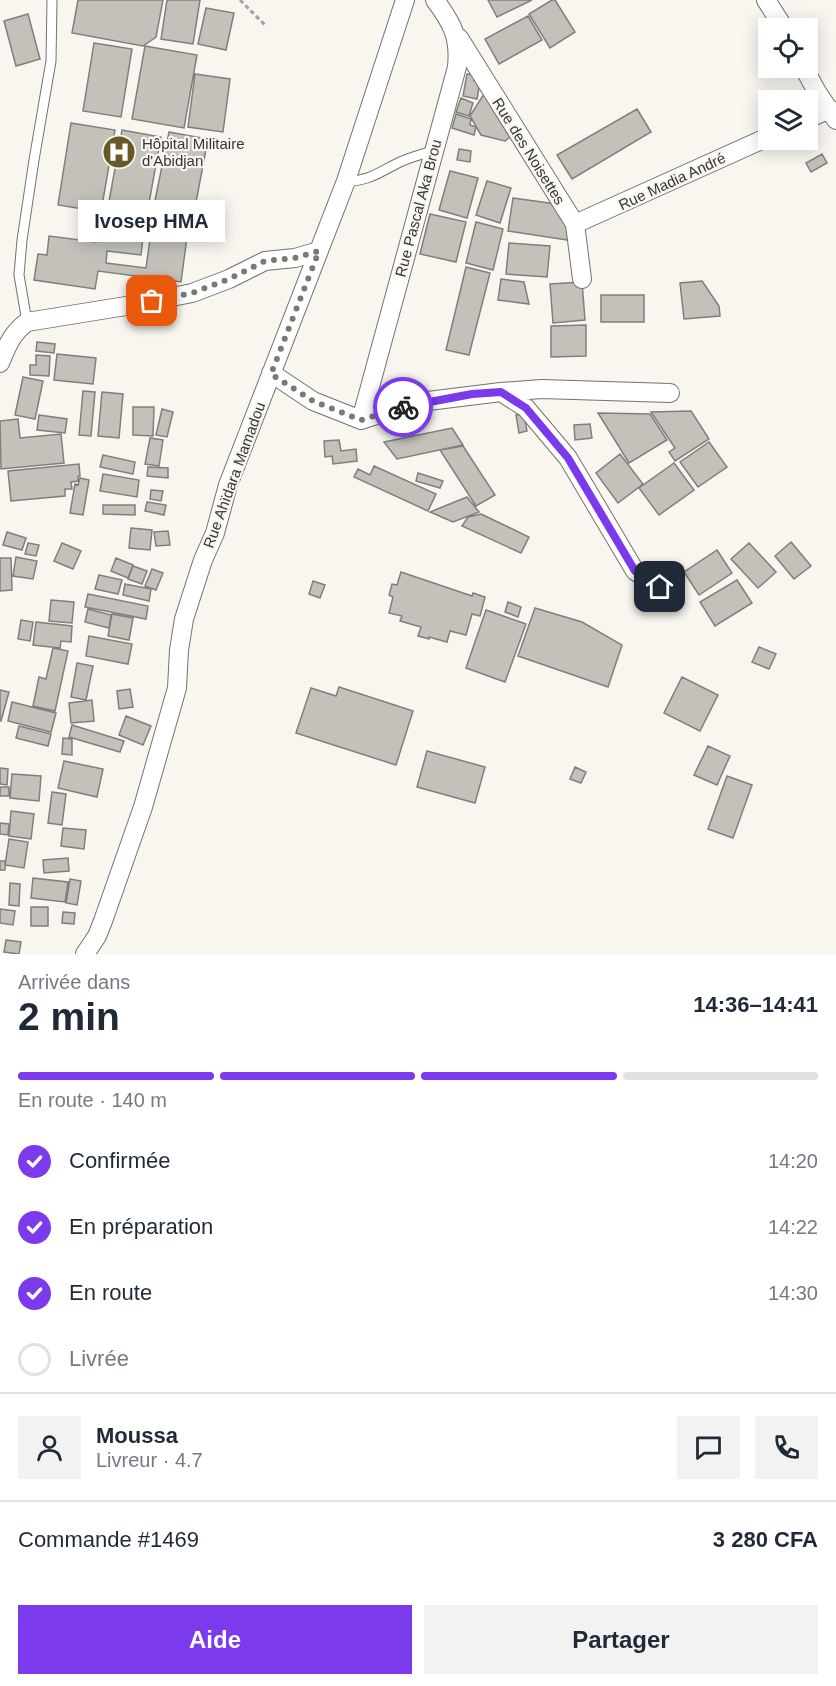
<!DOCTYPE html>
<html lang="fr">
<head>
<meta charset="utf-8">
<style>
  :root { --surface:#fff; --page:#f2f2f3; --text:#1f2937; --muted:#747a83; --line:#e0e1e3; --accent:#7c3aed }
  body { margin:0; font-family:Helvetica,sans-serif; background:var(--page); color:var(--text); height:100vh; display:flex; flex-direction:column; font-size:22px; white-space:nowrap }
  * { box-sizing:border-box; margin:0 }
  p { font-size:20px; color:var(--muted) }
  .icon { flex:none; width:33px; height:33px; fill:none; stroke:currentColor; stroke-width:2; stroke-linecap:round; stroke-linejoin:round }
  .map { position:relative; height:954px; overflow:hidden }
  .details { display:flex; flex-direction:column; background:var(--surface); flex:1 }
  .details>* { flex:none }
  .tools { position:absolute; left:758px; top:18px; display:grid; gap:12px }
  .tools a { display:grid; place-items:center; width:60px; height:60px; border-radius:0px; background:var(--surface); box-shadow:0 3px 15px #0003; font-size:30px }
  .pin { position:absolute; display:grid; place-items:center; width:51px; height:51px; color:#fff; margin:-26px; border-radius:12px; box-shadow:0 3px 9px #0006 }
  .courier { position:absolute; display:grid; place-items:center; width:60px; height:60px; margin:-30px; border:4px solid #7c3aed; border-radius:50%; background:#fff; color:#222; box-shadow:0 2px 8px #0007 }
  .bubble { position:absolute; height:42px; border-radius:0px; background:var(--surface); box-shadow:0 3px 15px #0003; font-size:20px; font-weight:700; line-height:42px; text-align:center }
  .summary em { font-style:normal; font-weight:700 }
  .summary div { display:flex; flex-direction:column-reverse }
  .summary { display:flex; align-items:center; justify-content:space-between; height:102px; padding:0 18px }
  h1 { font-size:39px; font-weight:700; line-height:45px }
  .bar { display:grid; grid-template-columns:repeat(4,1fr); gap:9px 6px; align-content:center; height:72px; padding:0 18px }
  .bar i { height:8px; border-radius:4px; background:var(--line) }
  .bar .active { background:var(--accent) }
  .bar p { grid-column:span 4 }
  .line { display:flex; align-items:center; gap:15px; padding:0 18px; border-top:2px solid var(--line) }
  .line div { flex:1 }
  .round { display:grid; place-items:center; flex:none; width:63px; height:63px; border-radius:0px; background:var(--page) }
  ol { padding:0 18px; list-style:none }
  li { display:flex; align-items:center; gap:18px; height:66px }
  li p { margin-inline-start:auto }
  li .icon { padding:6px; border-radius:50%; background:var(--accent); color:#fff; stroke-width:4 }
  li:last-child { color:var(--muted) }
  li i { width:33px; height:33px; border:3px solid var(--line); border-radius:50% }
  .button { display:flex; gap:12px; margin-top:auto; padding:12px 18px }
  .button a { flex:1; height:69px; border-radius:0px; background:var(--accent); color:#fff; font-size:24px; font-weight:700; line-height:69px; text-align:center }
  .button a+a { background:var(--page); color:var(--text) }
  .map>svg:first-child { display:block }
  .building { fill:#c3c1ba; stroke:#817f79; stroke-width:1.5 }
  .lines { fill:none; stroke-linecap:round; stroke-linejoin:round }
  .service-casing { stroke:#73726b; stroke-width:11 }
  .minor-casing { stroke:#73726b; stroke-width:20 }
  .path { stroke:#a5a39f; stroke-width:3; stroke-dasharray:4.5 3; stroke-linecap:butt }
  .service { stroke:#fff; stroke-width:9 }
  .minor { stroke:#fff; stroke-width:18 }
  .done { stroke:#7b7975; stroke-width:6; stroke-dasharray:0 10.8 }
  .route { stroke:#7c3aed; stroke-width:8 }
  .labels { text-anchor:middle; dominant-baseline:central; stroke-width:4.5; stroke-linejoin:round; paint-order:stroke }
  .poi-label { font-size:15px; fill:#373634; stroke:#f8f6ef; text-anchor:start }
  .street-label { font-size:15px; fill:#373634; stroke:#f8f6ef }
</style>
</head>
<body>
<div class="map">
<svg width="836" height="954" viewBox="0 0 836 954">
  <rect width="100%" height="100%" fill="#f8f6ef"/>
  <path class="building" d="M78,0h85l-7,37 -13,9 -71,-13z
    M167,0h33l-7,44 -32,-5z
    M488,0h44l-35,17z
    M552,0h3l20,32 -25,16 -21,-34z
    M206,8l28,5 -8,37 -28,-6z
    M28,14l12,45 -24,7 -12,-45z
    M528,16l14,24 -43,24 -14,-25z
    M94,43l38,6 -11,68 -38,-6z
    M145,46l52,9 -13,73 -52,-9z
    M195,74l35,5 -7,53 -35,-5z
    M467,74l8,1 -1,6 6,1 -3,17 -14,-3z
    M484,94l26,43 -5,4 -24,-6 -11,-19z
    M461,98l12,5 -4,13 -13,-4z
    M637,109l14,23 -79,47 -15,-24z
    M456,114l15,5 -1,6 6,2 -2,8 -22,-7z
    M71,123l44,7 -14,82 -43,-7z
    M122,130l39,7 -16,88 -39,-7z
    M169,132l39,7 -15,79 -40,-8z
    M459,149l12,2 -1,11 -13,-2z
    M822,154l5,9 -16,9 -5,-9z
    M450,171l28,7 -11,40 -28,-8z
    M487,181l24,7 -11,35 -24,-8z
    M513,198l43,6 18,37 -66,-10z
    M430,214l36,8 -10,40 -36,-8z
    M476,222l27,7 -10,41 -27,-7z
    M99,223l45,6 -3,26 -34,-4 -1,12 40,5 5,-36 36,5 -6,45 -83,-11 -3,18 -61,-9 4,-26 9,1 2,-19 47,6z
    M509,243l41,3 -3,31 -41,-3z
    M466,267l24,6 -21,82 -23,-5z
    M501,279l23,3 5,22 -31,-4z
    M702,281l17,25 1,10 -36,3 -4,-36z
    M582,282l3,38 -32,3 -3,-39z
    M601,295h43v27h-43z
    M586,325v31l-35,1v-31z
    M37,342l18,2 -1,9 -18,-2z
    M57,354l39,4 -3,26 -39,-4z
    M36,355l14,1 -1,20 -19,-1v-10h6z
    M23,377l20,4 -8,38 -20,-4z
    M83,391l12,1 -4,44 -12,-1z
    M102,392l21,2 -4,44 -21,-2z
    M133,407h21l-1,29 -20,-1z
    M162,409l11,3 -6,25 -11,-2z
    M691,411l18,28 -34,22 -6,-9 6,-4 -24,-36z
    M598,413l52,1 17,26 -38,23z
    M524,414l3,17 -8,2 -3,-18z
    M39,415l28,4 -2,14 -28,-3z
    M18,419l2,19 41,-4 3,29 -63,6 -1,-48z
    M590,424l2,14 -17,2 -1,-15z
    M452,428l11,17 -66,14 -13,-17z
    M150,438l13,2 -4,26 -14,-2z
    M339,440l2,11 15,-2 1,12 -24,3 -1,-8 -7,1 -1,-16z
    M709,442l18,25 -29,20 -18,-25z
    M463,446l32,49 -19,11 -36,-56z
    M620,454l23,30 -25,19 -22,-30z
    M103,455l32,7 -2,12 -33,-7z
    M674,463l20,27 -35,25 -20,-27z
    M79,464l1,12h-2v5l-7,1 1,7h-7v7l-54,5 -3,-30z
    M374,466l62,28 -8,17 -74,-34 4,-8 12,6z
    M148,467l20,1v10l-21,-2z
    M418,473l25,8 -3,7 -24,-7z
    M103,474l36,6 -2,17 -37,-6z
    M80,478l9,2 -6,35 -13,-2 5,-29 3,1z
    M151,490l12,1 -2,10 -11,-2z
    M467,497l12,15 -26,10 -23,-10z
    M147,502l19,3 -2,10 -19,-4z
    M103,505h32v10l-32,-1z
    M481,514l48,23 -8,16 -59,-27 6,-9z
    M131,528l21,2 -2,20 -21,-2z
    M168,531l2,14 -14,1 -2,-14z
    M7,532l19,6 -4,12 -19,-5z
    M791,542l20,24 -17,13 -19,-23z
    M28,543l11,2 -3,11 -11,-2z
    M62,543l19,8 -8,18 -19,-8z
    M749,543l27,29 -18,16 -27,-29z
    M717,550l15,23 -33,22 -15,-23z
    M16,557l21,4 -4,18 -20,-3z
    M0,558h11l1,32 -12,1z
    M116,558l17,7 -5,13 -17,-7z
    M133,566l14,5 -5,13 -14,-5z
    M152,569l11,4 -7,17 -11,-4z
    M401,572l71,24 1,-3 12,4 -5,19 -8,-2 -6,21 -16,-4 -3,11 -18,-5v2l-11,-3 3,-9 -21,-6 2,-5 -13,-3 4,-16 -4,-2 3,-11 5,1z
    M99,575l23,5 -4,14 -23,-5z
    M737,580l15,23 -37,23 -15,-24z
    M313,581l12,4 -5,13 -11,-4z
    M125,584l26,5 -2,12 -26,-6z
    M88,594l60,12 -2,13 -61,-12z
    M51,600l23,2 -2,21 -23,-2z
    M508,602l13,5 -3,10 -13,-5z
    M535,608l47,14 40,23 -14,42 -90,-31z
    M88,609l23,6 -2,13 -24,-6z
    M486,610l40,14 -21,58 -39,-14z
    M112,614l21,4 -4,22 -21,-4z
    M21,620l12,2 -3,19 -12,-2z
    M36,622l36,4 -1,16 -10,-1 -1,7 -27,-3z
    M89,636l43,8 -4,20 -42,-8z
    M759,647l17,7 -7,15 -17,-7z
    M53,648l15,3 -13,60 -22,-5 6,-29 7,2z
    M77,663l16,3 -7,34 -15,-3z
    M682,677l36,18 -18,36 -36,-18z
    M339,687l74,24 -17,54 -100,-32 15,-45 25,8z
    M130,689l3,18 -14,2 -2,-18z
    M0,690l9,2 -8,29 -1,-1z
    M92,700l2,21 -23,2 -2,-20z
    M12,702l44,11 -5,19 -43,-11z
    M126,716l25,10 -8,19 -24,-10z
    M72,725l52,16 -4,11 -51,-15z
    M19,726l32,8 -3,12 -32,-8z
    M63,738l9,1v16l-10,-1z
    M708,746l22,10 -13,29 -23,-10z
    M427,751l58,16 -10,36 -58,-16z
    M64,761l39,8 -6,28 -39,-9z
    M575,767l11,5 -5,11 -11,-4z
    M0,768l8,1 -1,16 -7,-1z
    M12,774l29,2 -2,25 -29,-3z
    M727,776l25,9 -19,53 -25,-9z
    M0,787h9v9h-9z
    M52,792l14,2 -4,31 -14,-2z
    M11,811l23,3 -3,25 -22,-3z
    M0,823l9,1 -1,11 -8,-1z
    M63,828l23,2 -2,19 -23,-3z
    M9,839l19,3 -4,26 -19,-3z
    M68,858l1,13 -25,2 -1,-13z
    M0,861h5v9h-5z
    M33,878l35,4 -3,20 -34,-4z
    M70,879l11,2 -4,24 -11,-2z
    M10,883l10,1 -1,22 -10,-1z
    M31,907h17v19h-17z
    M0,909l15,2 -2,14 -13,-2z
    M63,912l12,1 -1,11 -12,-1z
    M6,940l15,2 -2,12 -15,-2z"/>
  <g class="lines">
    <g class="service-casing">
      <path id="service" d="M346,181c22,1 35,-10 54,-19 11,-5 22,-8 33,-11
        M27,322l-8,-47 3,-35 12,-80 17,-99 1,-61"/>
    </g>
    <g class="minor-casing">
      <path id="minor" d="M766,0l18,28
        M459,38l116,186 7,55
        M804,68l13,24 19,28
        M807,119l23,-10
        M575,224l193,-87
        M0,363c7,-17 12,-30 27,-41l105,-17 60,-12 37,-14 36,-18 30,-3 24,-7
        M271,373l42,28 48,19 37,-12 30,-7 73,-9 41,-3 128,4
        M501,392l25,16 42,50 67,113 25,16
        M361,420l96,-353c3,-30 -5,-44 -22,-67
        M85,954l12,-18 6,-15 40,-114 34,-119 2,-38 5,-31 19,-59 12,-27 13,-48 118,-304 59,-181"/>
    </g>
    <path class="path" d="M240,0l26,26"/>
    <use href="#service" class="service"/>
    <use href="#minor" class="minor"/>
  </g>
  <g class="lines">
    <path class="done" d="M152,301l40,-8 37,-14 36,-18 30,-3 24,-7 -48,123 42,27 48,19 42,-13"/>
    <path class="route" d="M403,407l69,-13 29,-2 25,16 42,50 67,113 25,16"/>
  </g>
  <defs>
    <g id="hospital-disc" transform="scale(1.725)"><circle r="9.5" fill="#675a27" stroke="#f8f6ef"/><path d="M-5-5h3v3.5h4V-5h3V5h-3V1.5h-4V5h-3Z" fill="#fff"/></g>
  </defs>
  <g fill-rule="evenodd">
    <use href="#hospital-disc" x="119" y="152"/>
  </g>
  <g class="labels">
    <g class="poi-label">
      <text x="142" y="143">Hôpital Militaire<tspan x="142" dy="17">d'Abidjan</tspan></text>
    </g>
    <g class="street-label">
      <text transform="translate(529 151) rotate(58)">Rue des Noisettes</text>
      <text transform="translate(672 181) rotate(-25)">Rue Madia André</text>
      <text transform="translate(418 208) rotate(-75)">Rue Pascal Aka Brou</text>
      <text transform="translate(234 475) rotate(-70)">Rue Ahïdara Mamadou</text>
    </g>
  </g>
</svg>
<div class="tools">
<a><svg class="icon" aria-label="locate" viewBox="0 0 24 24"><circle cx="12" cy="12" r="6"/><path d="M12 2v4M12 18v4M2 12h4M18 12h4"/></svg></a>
<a><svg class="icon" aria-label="layers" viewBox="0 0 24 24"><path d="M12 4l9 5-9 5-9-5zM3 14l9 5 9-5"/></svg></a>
</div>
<div class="pin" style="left:152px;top:301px;background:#ea580c"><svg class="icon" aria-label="bag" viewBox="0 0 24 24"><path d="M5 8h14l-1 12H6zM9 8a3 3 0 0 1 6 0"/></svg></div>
<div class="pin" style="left:660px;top:587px;background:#1f2937"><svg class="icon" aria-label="home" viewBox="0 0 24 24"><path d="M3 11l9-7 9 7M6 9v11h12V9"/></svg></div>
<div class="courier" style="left:403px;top:407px"><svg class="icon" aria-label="bike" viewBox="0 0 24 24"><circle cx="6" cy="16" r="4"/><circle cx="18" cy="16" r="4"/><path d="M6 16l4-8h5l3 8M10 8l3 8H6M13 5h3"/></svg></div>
<div class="bubble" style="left:78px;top:200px;width:147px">Ivosep HMA</div>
</div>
<section class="details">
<div class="summary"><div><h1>2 min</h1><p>Arrivée dans</p></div><em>14:36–14:41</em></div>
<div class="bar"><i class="active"></i><i class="active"></i><i class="active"></i><i></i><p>En route · 140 m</p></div>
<ol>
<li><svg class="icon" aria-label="check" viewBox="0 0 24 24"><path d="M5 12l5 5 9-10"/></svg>Confirmée<p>14:20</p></li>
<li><svg class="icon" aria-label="check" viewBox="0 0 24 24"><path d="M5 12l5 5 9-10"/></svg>En préparation<p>14:22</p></li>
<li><svg class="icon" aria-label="check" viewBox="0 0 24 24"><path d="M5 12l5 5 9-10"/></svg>En route<p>14:30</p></li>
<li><i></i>Livrée</li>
</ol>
<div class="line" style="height:108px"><a class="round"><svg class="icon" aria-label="person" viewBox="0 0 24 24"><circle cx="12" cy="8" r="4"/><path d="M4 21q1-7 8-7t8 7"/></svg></a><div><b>Moussa</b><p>Livreur · 4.7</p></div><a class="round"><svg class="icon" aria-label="chat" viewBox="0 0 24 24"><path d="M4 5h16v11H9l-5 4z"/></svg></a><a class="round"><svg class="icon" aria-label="phone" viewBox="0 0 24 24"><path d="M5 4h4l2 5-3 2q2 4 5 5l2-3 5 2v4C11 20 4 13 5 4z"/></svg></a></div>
<div class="line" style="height:78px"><div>Commande #1469</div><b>3 280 CFA</b></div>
<div class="button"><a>Aide</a><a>Partager</a></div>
</section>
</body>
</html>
